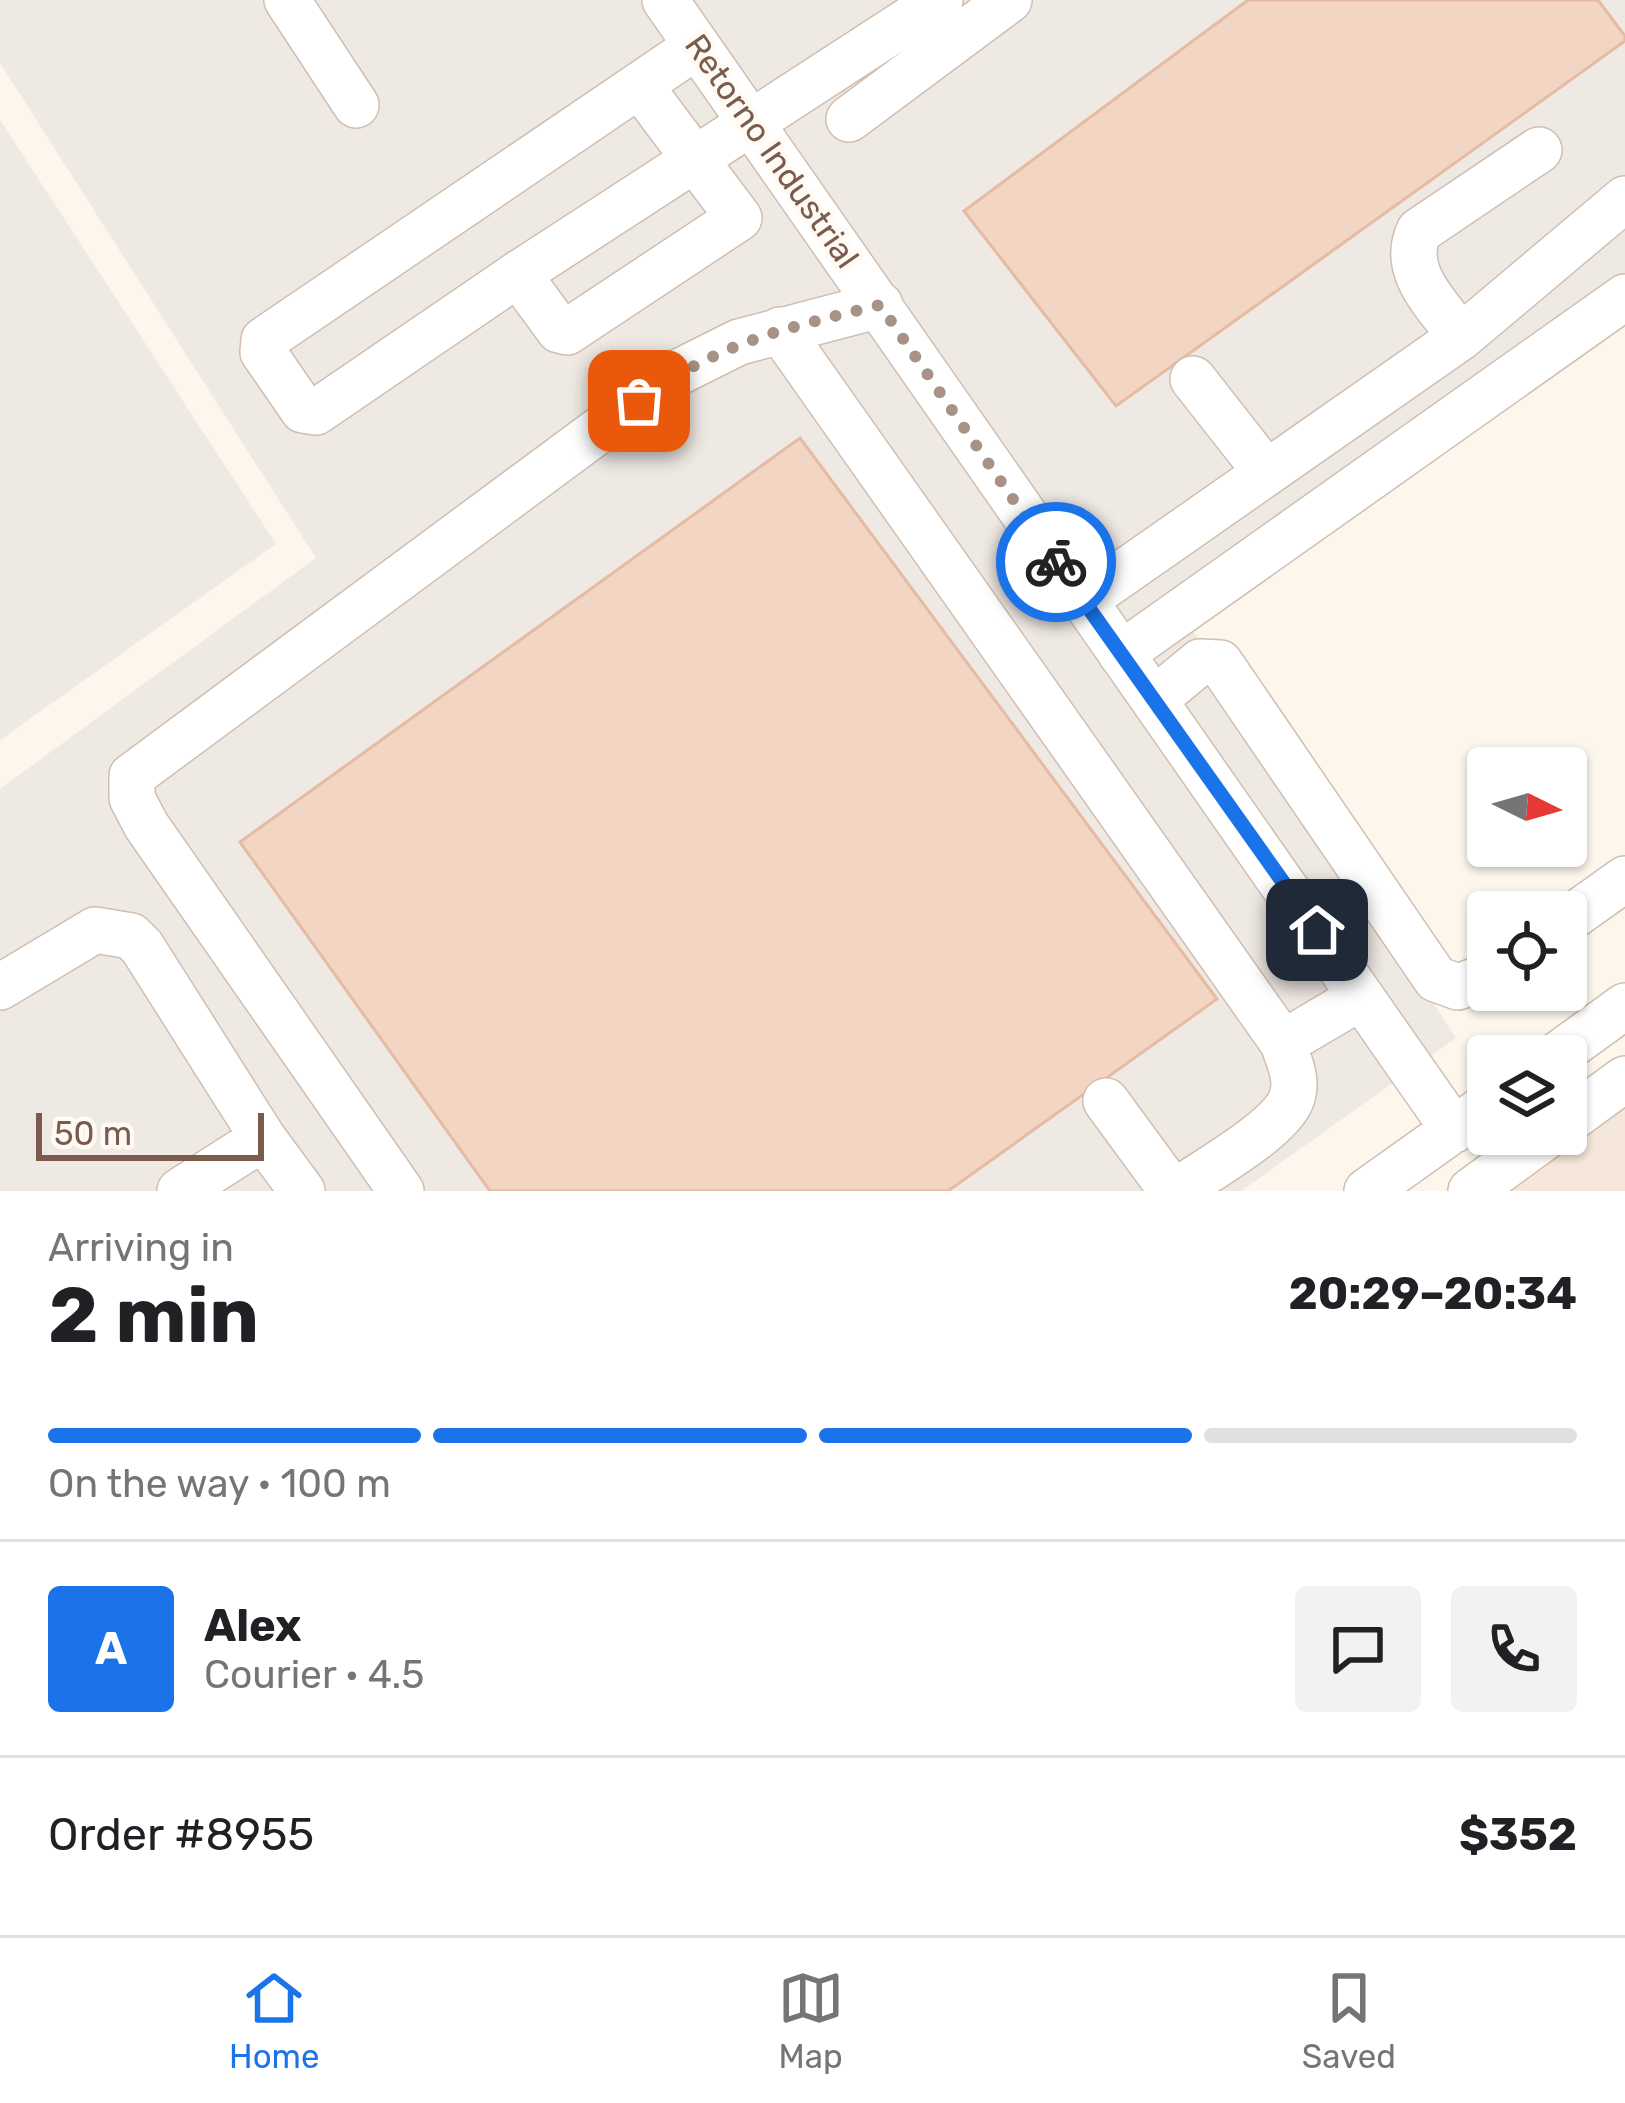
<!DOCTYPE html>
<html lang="en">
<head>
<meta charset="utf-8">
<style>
  :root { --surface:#fff; --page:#f2f2f2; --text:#202124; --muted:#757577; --line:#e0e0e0; --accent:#1a73e8 }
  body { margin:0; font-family:Rubik,sans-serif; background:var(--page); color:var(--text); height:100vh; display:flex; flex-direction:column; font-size:45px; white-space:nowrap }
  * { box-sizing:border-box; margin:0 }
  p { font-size:39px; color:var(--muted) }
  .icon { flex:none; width:66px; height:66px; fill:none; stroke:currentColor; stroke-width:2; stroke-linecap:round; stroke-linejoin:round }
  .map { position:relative; height:1191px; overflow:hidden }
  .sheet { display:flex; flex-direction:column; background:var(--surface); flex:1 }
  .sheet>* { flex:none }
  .needle { width:78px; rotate:95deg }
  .buttons { position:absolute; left:1467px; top:747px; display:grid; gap:24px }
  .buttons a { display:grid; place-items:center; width:120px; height:120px; border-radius:12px; background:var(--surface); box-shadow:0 3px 9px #0004; font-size:60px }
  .scale { position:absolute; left:36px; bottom:30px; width:228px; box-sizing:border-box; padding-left:12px; border:6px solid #7a5c4d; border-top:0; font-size:33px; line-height:42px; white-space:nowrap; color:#7a5c4d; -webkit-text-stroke:9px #fffaf3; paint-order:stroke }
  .pin { position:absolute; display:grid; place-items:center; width:102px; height:102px; color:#fff; margin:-51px; border-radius:24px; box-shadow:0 6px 18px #0006 }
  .courier { position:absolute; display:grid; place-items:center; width:120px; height:120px; margin:-60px; border:9px solid #1a73e8; border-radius:50%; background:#fff; color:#222; box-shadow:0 3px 15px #0007 }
  .head em { font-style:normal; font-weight:700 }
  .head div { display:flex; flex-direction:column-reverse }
  .head { display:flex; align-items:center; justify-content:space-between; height:204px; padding:0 48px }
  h1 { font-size:78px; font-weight:700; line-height:90px }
  .bar { display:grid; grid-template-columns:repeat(4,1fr); gap:18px 12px; align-content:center; height:144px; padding:0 48px }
  .bar i { height:15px; border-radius:9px; background:var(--line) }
  .bar .active { background:var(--accent) }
  .bar p { grid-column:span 4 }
  .line { display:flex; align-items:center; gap:30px; padding:0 48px; border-top:3px solid var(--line) }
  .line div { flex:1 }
  .round { display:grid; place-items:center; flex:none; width:126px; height:126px; border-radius:12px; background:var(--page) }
  .menu { display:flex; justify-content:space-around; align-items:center; height:168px; border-top:3px solid var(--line); background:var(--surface); font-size:33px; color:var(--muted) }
  .menu a { display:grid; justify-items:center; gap:6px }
  .menu .active { color:var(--accent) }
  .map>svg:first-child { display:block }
  .residential { fill:#f5e8da }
  .industrial { fill:#efe9e4 }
  .building { fill:#f3d5c3; stroke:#e6bba3; stroke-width:3 }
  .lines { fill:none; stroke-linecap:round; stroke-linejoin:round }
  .minor-casing { stroke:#d1beb0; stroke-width:48 }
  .minor { stroke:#fff; stroke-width:45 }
  .done { stroke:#a89285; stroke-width:12; stroke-dasharray:0 21.6 }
  .route { stroke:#1a73e8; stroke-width:15 }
  .labels { text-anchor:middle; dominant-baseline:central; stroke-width:9; stroke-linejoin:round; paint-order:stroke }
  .street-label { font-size:33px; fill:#7a5c4d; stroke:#fffaf3 }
</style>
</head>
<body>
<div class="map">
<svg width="1625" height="1191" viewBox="0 0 1625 1191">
  <rect width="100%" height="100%" fill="#fdf6ec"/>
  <path class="residential" d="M1625,1100v91h-130z"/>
  <path class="industrial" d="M0,0h1625v290l-437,333 268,415 -215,153h-1241v-402l316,-231 -316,-495z
    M0,120l276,424 -276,196z"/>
  <path class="building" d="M1248,0h350l27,36v5l-509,365 -152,-195z
    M800,438l417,561 -269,192h-458l-250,-349z"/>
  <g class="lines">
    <g class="minor-casing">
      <path id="minor" d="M287,0l69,105
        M665,0l789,1130
        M697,46l-433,294 -1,12 40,58 13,2 202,-138 422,-274
        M849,119l160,-119
        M518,274l41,56 8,2 172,-114 -99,-132
        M780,330l503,713c6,18 16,38 8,57 -13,31 -85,70 -114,91
        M1461,337c-23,-32 -61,-65 -42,-106l120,-81
        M1193,379l73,93
        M1083,601l378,-264 164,-138
        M1121,654l504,-357
        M1154,700l46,-38 20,1 216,316 22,8 30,-11
        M1566,921l59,-42
        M0,987l95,-57 36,6 11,11 121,191 39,53
        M1283,1043l78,-46
        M1556,1056l69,-50
        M1106,1101l66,90
        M1566,1122l59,-43
        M180,1191l83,-53
        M401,1191l-255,-366 -14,-27v-22l543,-402 64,-32 141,-37
        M1367,1191l121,-86
        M1471,1191l78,-57"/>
    </g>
    <use href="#minor" class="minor"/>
  </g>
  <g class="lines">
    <path class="done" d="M639,401c80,-59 147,-73 241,-96l176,257"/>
    <path class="route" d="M1056,562l261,368"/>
  </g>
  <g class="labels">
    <g class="street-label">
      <text transform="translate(772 151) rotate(55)">Retorno Industrial</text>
    </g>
  </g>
</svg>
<div class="buttons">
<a><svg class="needle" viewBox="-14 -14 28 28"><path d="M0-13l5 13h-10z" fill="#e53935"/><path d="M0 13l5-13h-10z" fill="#757577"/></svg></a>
<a><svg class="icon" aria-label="locate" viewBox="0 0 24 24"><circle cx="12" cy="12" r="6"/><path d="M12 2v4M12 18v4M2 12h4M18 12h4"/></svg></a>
<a><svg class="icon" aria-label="layers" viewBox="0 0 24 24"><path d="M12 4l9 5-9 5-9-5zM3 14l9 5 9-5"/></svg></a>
</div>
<div class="scale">50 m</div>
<div class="pin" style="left:639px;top:401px;background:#ea580c"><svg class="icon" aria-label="bag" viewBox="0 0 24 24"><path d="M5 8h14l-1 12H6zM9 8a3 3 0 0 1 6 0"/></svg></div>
<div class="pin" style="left:1317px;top:930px;background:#1f2937"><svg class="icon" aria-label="home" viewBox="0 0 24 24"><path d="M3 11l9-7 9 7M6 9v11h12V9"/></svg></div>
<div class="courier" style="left:1056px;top:562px"><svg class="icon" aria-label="bike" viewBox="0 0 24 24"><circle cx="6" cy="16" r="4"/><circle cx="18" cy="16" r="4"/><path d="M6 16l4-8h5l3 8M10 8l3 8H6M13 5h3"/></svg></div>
</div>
<section class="sheet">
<div class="head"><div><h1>2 min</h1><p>Arriving in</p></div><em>20:29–20:34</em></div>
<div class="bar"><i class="active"></i><i class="active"></i><i class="active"></i><i></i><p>On the way · 100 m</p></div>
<div class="line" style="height:216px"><b class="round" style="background:var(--accent);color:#fff">A</b><div><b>Alex</b><p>Courier · 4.5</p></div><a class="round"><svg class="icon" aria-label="chat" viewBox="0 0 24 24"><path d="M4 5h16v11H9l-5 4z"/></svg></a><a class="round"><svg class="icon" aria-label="phone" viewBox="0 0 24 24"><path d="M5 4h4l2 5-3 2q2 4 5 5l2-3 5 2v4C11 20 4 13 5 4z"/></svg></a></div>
<div class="line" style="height:156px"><div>Order #8955</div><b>$352</b></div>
</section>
<nav class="menu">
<a class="active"><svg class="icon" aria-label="home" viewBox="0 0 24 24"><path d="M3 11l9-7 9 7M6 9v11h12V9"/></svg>Home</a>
<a><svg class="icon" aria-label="map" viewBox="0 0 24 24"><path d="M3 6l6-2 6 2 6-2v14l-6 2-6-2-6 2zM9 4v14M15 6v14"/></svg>Map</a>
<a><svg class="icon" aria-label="saved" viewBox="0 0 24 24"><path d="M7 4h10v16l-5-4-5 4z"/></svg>Saved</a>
</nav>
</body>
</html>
